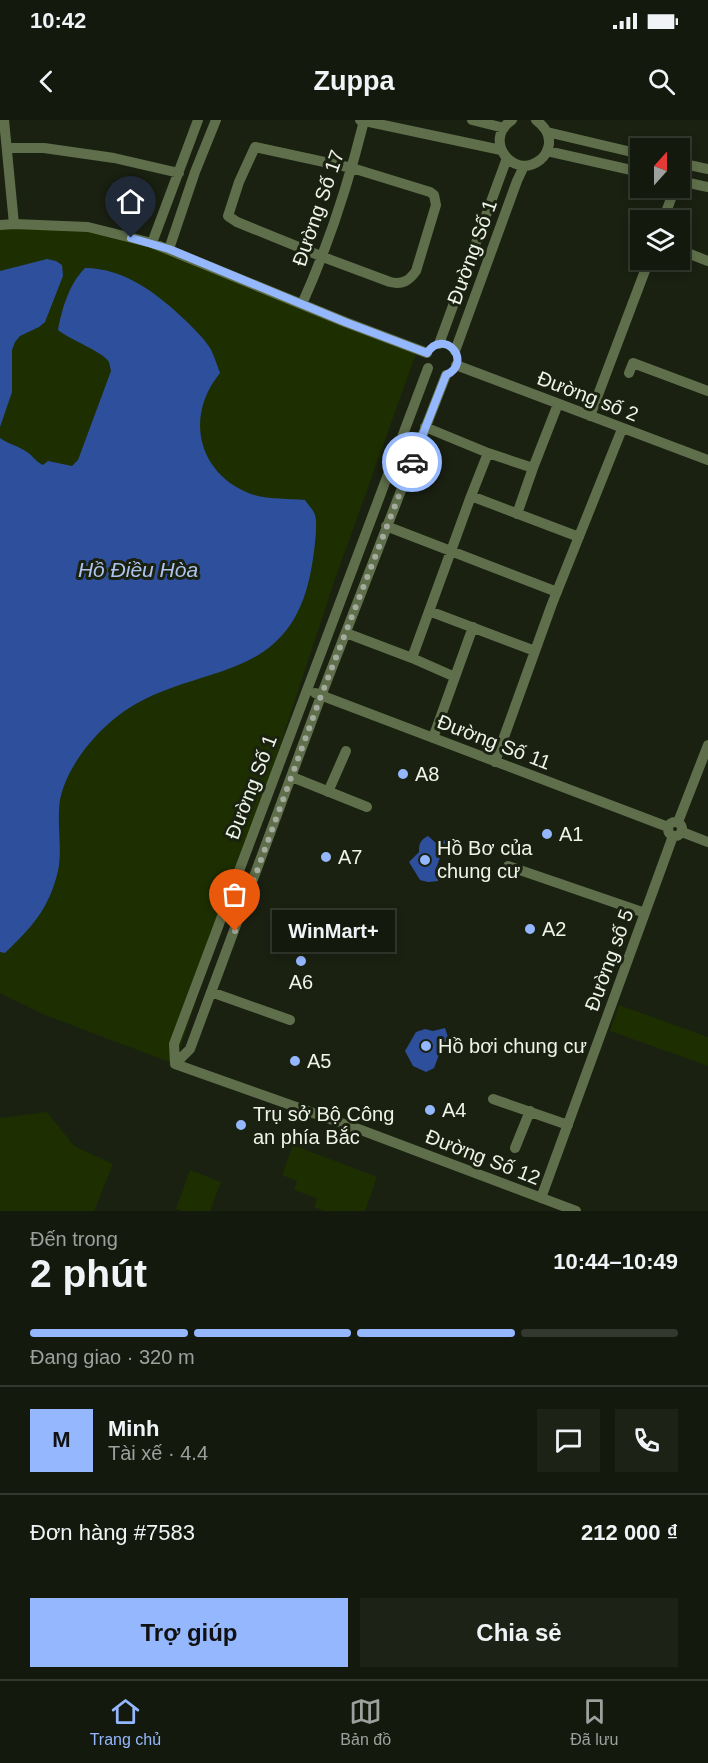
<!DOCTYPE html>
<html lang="vi">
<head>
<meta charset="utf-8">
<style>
  :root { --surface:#14190d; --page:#1d2216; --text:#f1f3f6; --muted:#9da09d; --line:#33382e; --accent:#94b7fd }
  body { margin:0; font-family:Helvetica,sans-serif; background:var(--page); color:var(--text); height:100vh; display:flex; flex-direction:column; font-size:22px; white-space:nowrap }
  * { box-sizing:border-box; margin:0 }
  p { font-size:20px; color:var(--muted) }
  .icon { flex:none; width:33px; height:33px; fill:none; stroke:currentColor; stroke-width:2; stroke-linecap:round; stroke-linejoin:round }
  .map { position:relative; height:1091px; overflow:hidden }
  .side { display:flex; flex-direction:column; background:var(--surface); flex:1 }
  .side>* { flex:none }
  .needle { width:39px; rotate:21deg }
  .buttons { position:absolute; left:630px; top:18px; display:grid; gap:12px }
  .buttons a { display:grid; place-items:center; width:60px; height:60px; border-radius:0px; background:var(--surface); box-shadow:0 3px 9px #0003,0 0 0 2px var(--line); font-size:30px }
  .pin { position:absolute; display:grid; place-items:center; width:51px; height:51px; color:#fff; margin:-62px -26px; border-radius:50% 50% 50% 0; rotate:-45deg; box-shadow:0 0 6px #0007 }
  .pin .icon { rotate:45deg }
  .courier { position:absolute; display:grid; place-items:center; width:60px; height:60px; margin:-30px; border:4px solid #94b7fd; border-radius:50%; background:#fff; color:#222; box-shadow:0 2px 8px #0007 }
  .bubble { position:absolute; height:42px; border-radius:0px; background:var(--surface); box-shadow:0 3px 9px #0003,0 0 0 2px var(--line); font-size:20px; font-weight:800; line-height:42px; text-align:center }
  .head em { font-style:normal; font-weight:800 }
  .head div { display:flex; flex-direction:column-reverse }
  .head { display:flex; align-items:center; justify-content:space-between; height:102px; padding:0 30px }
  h1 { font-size:39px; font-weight:800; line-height:45px }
  .bar { display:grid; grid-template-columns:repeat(4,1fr); gap:9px 6px; align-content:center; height:72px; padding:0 30px }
  .bar i { height:8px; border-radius:4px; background:var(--line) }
  .bar .active { background:var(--accent) }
  .bar p { grid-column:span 4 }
  .line { display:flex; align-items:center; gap:15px; padding:0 30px; border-top:2px solid var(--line) }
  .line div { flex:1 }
  .round { display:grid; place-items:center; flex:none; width:63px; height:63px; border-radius:0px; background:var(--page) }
  .action { display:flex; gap:12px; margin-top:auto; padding:12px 30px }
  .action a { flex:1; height:69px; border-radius:0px; background:var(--accent); color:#111; font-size:24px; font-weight:800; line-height:69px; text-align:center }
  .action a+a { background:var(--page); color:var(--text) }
  .status { display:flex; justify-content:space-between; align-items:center; height:42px; padding:0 30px; background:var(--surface); direction:ltr }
  .status svg { height:16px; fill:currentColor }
  header { display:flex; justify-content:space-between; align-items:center; height:78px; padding:0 30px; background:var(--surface); font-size:27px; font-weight:800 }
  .menu { display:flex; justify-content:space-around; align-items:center; height:84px; border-top:2px solid var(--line); background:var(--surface); font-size:16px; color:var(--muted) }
  .menu a { display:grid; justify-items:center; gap:3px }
  .menu .active { color:var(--accent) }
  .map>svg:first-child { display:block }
  .green { fill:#1d2f00 }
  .water { fill:#2e509c }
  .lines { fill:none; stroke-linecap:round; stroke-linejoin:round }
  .minor { stroke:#5f6f4b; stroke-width:10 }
  .done { stroke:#a4aa9d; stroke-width:6; stroke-dasharray:0 10.8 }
  .route { stroke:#94b7fd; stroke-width:8 }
  .poi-dot { fill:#94b7fd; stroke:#1a2111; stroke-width:2 }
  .labels { text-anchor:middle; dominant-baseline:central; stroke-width:6; stroke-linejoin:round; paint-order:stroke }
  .street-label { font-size:20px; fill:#eff4e9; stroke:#1a2111 }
  .poi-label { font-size:20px; fill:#eff4e9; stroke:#1a2111; text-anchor:start }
  .water-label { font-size:21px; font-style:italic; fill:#aec3ed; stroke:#1a2111 }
</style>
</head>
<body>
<div class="status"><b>10:42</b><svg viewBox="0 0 49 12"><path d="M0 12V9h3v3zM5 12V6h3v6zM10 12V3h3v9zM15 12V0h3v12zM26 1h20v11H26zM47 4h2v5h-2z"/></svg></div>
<header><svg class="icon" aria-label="back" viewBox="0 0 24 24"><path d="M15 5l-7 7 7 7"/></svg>Zuppa<svg class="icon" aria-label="search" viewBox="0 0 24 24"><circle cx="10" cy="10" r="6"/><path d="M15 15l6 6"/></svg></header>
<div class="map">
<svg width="708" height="1091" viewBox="0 0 708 1091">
  <rect width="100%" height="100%" fill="#1a2111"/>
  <path class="green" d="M0,109h87l81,21 249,101 -83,231 -159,482 -130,-49 -45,-22z
    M619,885l89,32v29l-98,-35z
    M47,992l27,34 39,18 -19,47h-94v-93z
    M293,1025l84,32 -12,34h-41l-10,-4 3,-9 -23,-8 3,-9 -15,-6z
    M190,1050l31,12 -11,29h-29l-5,-2z"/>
  <path class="water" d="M47,139l9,2 6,4 1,11 -18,46 -6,5 -19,9 -5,6 -3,8v42l-12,35v-156z
    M85,148c39,0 73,26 100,52 8,8 18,17 25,28 4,7 7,17 10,25 -34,41 -24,97 26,119 17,8 40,6 59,8 3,5 8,9 10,15 3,9 -1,39 -3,50 -22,133 -130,90 -206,161 -22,20 -47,55 -47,85 -1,20 3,41 -1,60 -9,38 -26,56 -53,82l-5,-1v-514c8,6 19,8 27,14 6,4 9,10 16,13l5,-4 24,5 6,-6 33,-89c0,0 -2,-9 -2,-9 -6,-10 -40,-23 -51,-32 4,-21 11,-46 27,-62z
    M428,716l8,7 10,-3 -9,26 1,15 -10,1 -8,-2 -11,-18 10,-10c0,-8 1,-12 9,-16z
    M445,908l4,12 -9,12 -6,16 -8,4 -13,-6 -8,-15 11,-19 9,-3 8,2z"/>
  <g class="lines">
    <path class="minor" d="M4,0l10,104
      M360,0l141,30
      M472,0l32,8
      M512,0c-30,19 1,61 28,40 5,-4 8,-10 9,-16 1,-10 -5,-18 -13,-24
      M547,12l93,22
      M255,27l97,21 78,24 4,3 2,10 -20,66c-7,10 -14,14 -26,11l-67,-25 -86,-35 -9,-6 11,-34z
      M7,28h37l70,10 65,15
      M547,31l93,21
      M680,43l28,6
      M680,61l28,6
      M663,100l12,-32
      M0,105l14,-1 74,3 64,16 193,79 82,31
      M152,123l46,-123
      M169,129l26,-77 21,-52
      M680,130l28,11
      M302,184c27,-60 46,-119 62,-183
      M439,224l68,-186
      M455,231l62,-170 7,-15
      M456,245l252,95
      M629,253l4,-10 75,28
      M590,296l59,-156
      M425,307l63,26 45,15 25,-64
      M471,376l108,41
      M517,394l16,-46
      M386,406l171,66
      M429,491l106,40
      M346,513l66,25 43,19
      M412,538l59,-162 17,-43
      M315,573l353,134
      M433,618l40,-111
      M495,642l57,-158 70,-175
      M292,657l75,30
      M328,672l18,-41
      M668 709a7 7 0 1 1 14 0a7 7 0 1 1-14 0Z
      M678,702l30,-77
      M682,712l26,10
      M508,746l137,47
      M211,872l79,28
      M175,944l15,-15 131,-353 125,-321
      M175,944l-1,-20 254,-676
      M175,944l186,66 215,81
      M493,979l75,26
      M515,1028l15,-37
      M541,1078l132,-362"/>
  </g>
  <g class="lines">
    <path class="done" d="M235,811l86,-235 91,-234"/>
    <path class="route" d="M131,118l38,11 176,73 82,31c17,-26 47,9 19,22l-34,87"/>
  </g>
  <g class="poi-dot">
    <circle cx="403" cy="654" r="6"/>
    <circle cx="547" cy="714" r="6"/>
    <circle cx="326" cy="737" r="6"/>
    <circle cx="425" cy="740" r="6"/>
    <circle cx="530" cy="809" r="6"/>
    <circle cx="301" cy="841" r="6"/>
    <circle cx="426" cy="926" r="6"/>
    <circle cx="295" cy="941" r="6"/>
    <circle cx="430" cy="990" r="6"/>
    <circle cx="241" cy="1005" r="6"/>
  </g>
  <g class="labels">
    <g class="street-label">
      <text transform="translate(318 88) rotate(-71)">Đường Số 17</text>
      <text transform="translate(472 132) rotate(-70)">Đường Số 1</text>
      <text transform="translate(588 276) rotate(21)">Đường số 2</text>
      <text transform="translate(494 622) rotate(21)">Đường Số 11</text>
      <text transform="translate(251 667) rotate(-69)">Đường Số 1</text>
      <text transform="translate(609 840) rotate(-70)">Đường số 5</text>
      <text transform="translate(483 1037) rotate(21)">Đường Số 12</text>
    </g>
    <g class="poi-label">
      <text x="415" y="654">A8</text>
      <text x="559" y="714">A1</text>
      <text x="437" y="728">Hồ Bơ của<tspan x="437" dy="23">chung cư</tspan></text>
      <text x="338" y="737">A7</text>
      <text x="542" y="809">A2</text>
      <text x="301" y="862" text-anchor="middle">A6</text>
      <text x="438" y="926">Hồ bơi chung cư</text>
      <text x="307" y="941">A5</text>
      <text x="442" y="990">A4</text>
      <text x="253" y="994">Trụ sở Bộ Công<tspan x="253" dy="23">an phía Bắc</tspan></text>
    </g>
    <g class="water-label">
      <text x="138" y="449">Hồ Điều Hòa</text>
    </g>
  </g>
</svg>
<div class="buttons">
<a><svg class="needle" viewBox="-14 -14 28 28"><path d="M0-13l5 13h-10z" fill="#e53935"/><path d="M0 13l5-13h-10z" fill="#9da09d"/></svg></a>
<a><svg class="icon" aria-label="layers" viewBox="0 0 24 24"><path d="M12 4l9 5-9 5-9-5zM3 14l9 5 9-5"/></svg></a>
</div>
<div class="pin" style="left:235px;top:811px;background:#ea580c"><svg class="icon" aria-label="bag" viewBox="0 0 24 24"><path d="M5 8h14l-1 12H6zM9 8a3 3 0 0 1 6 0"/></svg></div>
<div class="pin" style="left:131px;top:118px;background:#1f2937"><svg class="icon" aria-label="home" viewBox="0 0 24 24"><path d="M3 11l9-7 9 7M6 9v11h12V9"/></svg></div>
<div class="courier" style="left:412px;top:342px"><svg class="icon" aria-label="car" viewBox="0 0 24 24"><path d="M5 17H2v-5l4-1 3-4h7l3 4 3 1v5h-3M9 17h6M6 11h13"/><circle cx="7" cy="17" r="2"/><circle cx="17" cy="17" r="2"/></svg></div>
<div class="bubble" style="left:272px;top:790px;width:123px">WinMart+</div>
</div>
<section class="side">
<div class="head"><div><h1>2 phút</h1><p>Đến trong</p></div><em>10:44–10:49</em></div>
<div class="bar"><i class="active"></i><i class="active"></i><i class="active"></i><i></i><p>Đang giao · 320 m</p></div>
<div class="line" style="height:108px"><b class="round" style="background:var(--accent);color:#111">M</b><div><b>Minh</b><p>Tài xế · 4.4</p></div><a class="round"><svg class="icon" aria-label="chat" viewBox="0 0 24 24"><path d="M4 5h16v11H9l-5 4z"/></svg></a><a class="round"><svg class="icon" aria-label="phone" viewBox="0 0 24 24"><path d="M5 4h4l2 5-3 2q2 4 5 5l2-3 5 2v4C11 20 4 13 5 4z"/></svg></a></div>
<div class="line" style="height:78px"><div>Đơn hàng #7583</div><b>212 000 ₫</b></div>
<div class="action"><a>Trợ giúp</a><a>Chia sẻ</a></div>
</section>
<nav class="menu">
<a class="active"><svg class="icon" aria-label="home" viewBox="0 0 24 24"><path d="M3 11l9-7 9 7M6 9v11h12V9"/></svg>Trang chủ</a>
<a><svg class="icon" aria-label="map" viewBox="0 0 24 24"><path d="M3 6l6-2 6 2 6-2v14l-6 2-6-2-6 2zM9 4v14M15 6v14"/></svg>Bản đồ</a>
<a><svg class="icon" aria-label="saved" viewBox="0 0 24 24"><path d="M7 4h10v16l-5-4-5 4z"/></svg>Đã lưu</a>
</nav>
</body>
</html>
